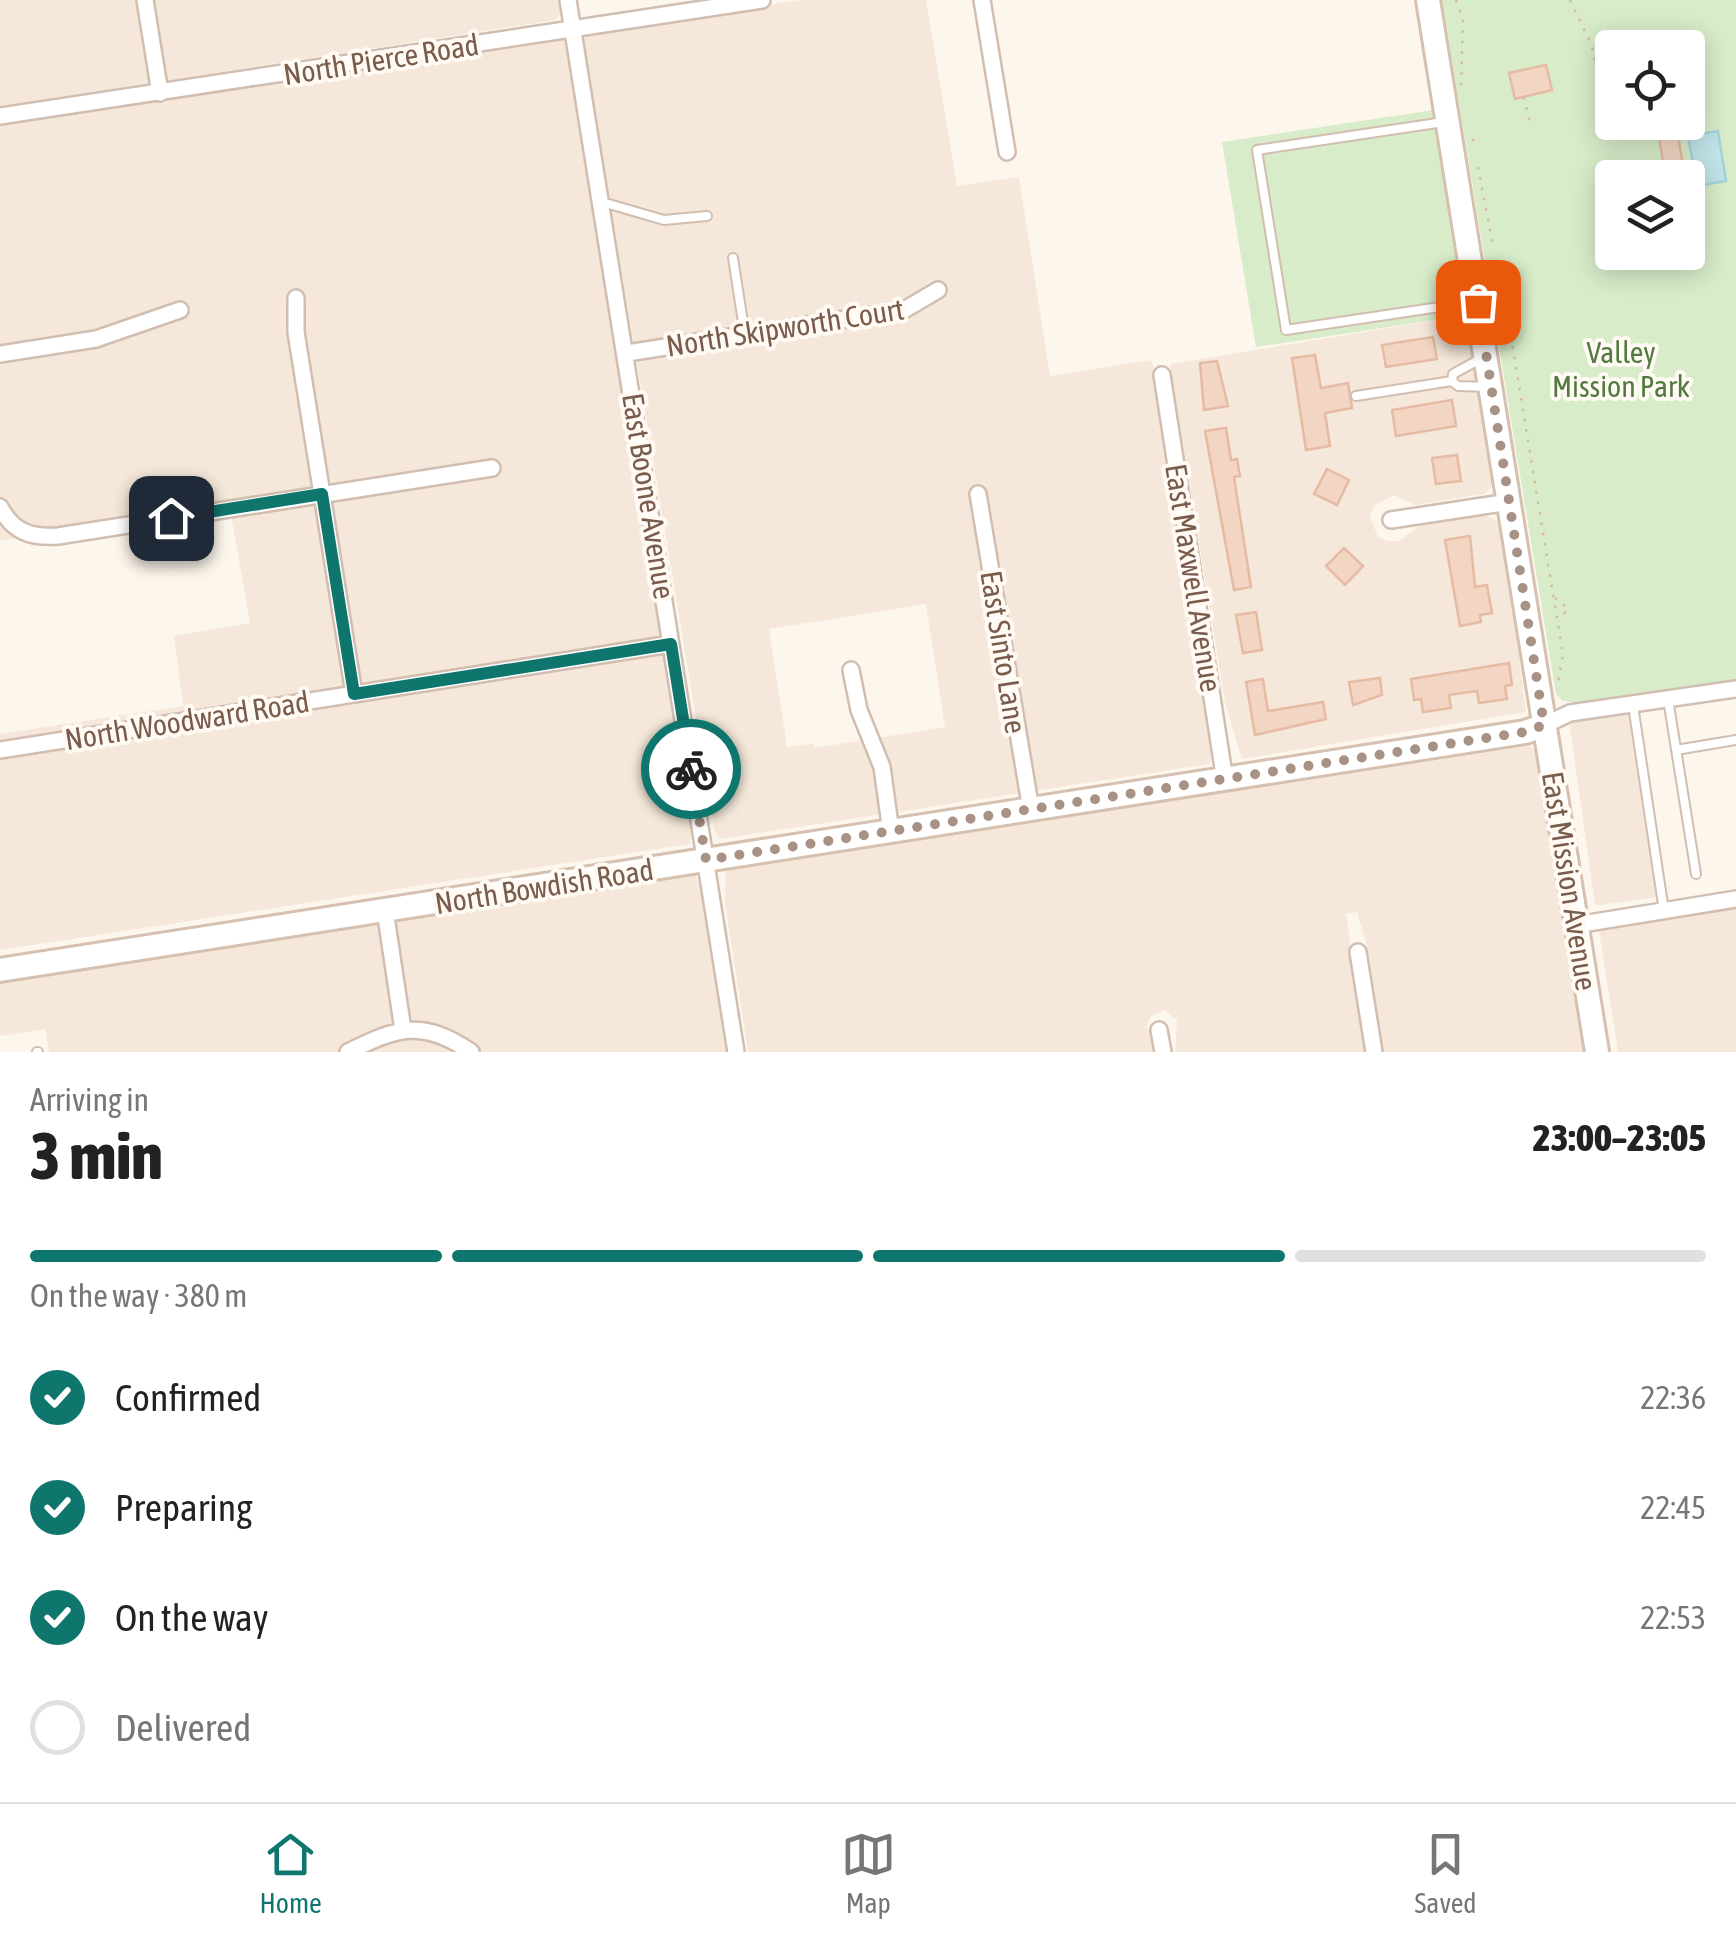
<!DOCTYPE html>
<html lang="en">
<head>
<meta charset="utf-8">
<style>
  :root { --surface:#fff; --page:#f6f6f6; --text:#222; --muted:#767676; --line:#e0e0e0; --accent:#0f766e }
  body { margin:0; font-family:"Asap Condensed",sans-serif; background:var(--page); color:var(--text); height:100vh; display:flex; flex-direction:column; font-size:38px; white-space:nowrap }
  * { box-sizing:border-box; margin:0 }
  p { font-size:32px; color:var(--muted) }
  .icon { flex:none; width:55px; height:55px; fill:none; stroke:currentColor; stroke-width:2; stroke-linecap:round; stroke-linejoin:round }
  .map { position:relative; height:1052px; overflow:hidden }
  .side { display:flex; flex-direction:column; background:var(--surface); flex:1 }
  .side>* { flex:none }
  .buttons { position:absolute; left:1595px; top:30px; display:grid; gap:20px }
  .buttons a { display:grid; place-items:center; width:110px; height:110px; border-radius:10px; background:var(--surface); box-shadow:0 5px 25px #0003; font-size:50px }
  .pin { position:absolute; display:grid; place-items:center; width:85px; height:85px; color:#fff; margin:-42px; border-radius:20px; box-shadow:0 5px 15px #0006 }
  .courier { position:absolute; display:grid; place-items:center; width:100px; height:100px; margin:-50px; border:8px solid #0f766e; border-radius:50%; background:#fff; color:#222; box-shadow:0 2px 12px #0007 }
  .overview em { font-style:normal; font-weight:800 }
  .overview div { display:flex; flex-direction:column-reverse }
  .overview { display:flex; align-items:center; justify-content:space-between; height:170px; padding:0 30px }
  h1 { font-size:65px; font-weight:800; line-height:75px }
  .bar { display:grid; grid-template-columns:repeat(4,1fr); gap:15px 10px; align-content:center; height:120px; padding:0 30px }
  .bar i { height:12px; border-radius:8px; background:var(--line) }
  .bar .active { background:var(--accent) }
  .bar p { grid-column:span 4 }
  ol { padding:0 30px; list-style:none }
  li { display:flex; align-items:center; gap:30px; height:110px }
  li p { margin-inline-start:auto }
  li .icon { padding:10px; border-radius:50%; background:var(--accent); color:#fff; stroke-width:4 }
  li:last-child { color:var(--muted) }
  li i { width:55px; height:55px; border:5px solid var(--line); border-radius:50% }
  .tab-bar { display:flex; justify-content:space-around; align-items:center; height:140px; border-top:2px solid var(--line); background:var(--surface); font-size:28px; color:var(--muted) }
  .tab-bar a { display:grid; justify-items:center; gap:5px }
  .tab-bar .active { color:var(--accent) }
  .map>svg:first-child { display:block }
  .residential { fill:#f5e8da; fill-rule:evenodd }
  .green { fill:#d8ecc9; fill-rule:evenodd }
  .water { fill:#bfe3e8; stroke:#a5d3da; stroke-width:2.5 }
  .building { fill:#f3d5c3; stroke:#e6bba3; stroke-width:2.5 }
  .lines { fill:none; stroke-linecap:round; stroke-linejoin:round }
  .lane-casing { stroke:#d1beb0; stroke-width:12 }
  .street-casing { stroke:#d1beb0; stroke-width:20 }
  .secondary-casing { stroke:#d6c0b0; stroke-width:28 }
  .path { stroke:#d9b8a5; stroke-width:2.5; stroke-dasharray:2.5 8; stroke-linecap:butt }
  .lane { stroke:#fff; stroke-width:8 }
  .street { stroke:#fff; stroke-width:15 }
  .secondary { stroke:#fff; stroke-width:22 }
  .done { stroke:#a89285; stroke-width:10; stroke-dasharray:0 18 }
  .route { stroke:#0f766e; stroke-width:12 }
  .labels { text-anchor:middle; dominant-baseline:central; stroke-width:8; stroke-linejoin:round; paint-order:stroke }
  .street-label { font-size:30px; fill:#7a5c4d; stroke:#fffaf3 }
  .park-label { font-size:30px; fill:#537a41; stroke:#fffaf3 }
</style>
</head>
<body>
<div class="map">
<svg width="1736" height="1052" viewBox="0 0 1736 1052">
  <rect width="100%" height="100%" fill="#fdf6ec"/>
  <path class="residential" d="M0,0h561l2,9 -7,11 -556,86z
    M801,0h125l31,186 62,-9 31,199 102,-16 62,380 -4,24 -490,75 -5,-7 -132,-793 9,-8zM926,604l19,123 -131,21 -1,-4 -26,3 -18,-118z
    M563,37l5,4 125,772 -3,31 -690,106v-216l183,-28 -9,-70 76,-13 -19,-108 -192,30 -19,-7 -20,2v-418z
    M1468,315l26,166 -3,7 -7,6 -69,11 -21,-10 -20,11 -4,10 8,21 10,4h11l20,-15 65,-11 18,8 24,189 -284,47 -17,-56 -55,-339z
    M1630,711l28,186 -57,8 -6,-1 -26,-183z
    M1528,746l11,7 47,299h-203l-16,-106 -10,-34 -11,2 21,138h-192l2,-32 -13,-10 -14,7 -3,10 11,25h-410l-23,-149 1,-33z
    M695,875l14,32 23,145h-683l-4,-23 -45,7v-53z
    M1736,906v146h-118l-19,-122z"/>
  <path class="green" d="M1442,0h294v680l-155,23 -18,-2 -7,-7zM1612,48h76v74h-76zM1612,178h76v74h-76z
    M1434,110l34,205 -212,32 -34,-205z"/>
  <path class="water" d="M1718,131l8,50 -29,5 -9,-50z"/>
  <path class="building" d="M1546,65l6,25 -37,9 -6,-26z
    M1678,135l7,43h-19l-7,-40z
    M1433,337l4,22 -51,8 -4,-22z
    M1315,355l6,33 27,-5 4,25 -27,5 5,33 -24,4 -14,-92z
    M1217,361l11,45 -24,4 -4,-47z
    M1452,400l4,26 -60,10 -4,-26z
    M1226,428l5,32 6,-1 3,17 -6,1 17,110 -17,3 -29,-159z
    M1457,455l4,26 -25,3 -4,-26z
    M1327,469l22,11 -12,25 -23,-11z
    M1470,536l5,51 12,-2 5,28 -12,2 1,7 -21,4 -15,-86z
    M1344,548l19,18 -18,19 -19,-19z
    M1256,612l6,38 -19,3 -7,-38z
    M1509,663l3,22 -7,1 2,13 -28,4 -2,-12 -28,4 2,13 -28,4 -2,-13 -7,1 -3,-21z
    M1380,678l2,17 -29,10 -4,-23z
    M1263,679l5,32 55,-9 3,17 -71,16 -9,-53z"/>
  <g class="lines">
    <g class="lane-casing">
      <path id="lane" d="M1444,122l-187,28 29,180 187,-28
        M602,202l62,18 43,-4
        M733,258l12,77
        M1482,358l-29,16 -1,7 6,5 31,1
        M1356,396l96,-15
        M1668,699l28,175
        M1633,705l31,206
        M1676,750l60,-10
        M37,1052h1"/>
    </g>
    <g class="street-casing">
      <path id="street" d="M145,0l15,93
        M568,0l168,1052
        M982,0l25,152
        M0,116l762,-116
        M296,298v34l58,362
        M627,353l277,-43 34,-20
        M0,354l96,-15 84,-29
        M1162,375l63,406
        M978,494l53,316
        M0,507c13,25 31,31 58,29l434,-68
        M1391,520l118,-18
        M851,670l8,40 23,57 9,65
        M1545,725l25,-12 166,-24
        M0,750l671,-106
        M385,910l18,120
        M1576,925l160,-26
        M1358,952l16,100
        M1159,1030l4,22
        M348,1052c50,-25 75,-33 123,0"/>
    </g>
    <g class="secondary-casing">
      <path id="secondary" d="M1428,0l169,1052
        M0,970l1525,-238 20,-7"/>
    </g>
    <path class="path" d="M1456,0l7,19 -2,68
      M1570,0l22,46 13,65
      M1524,97l7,31
      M1473,139v3
      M1478,167l15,78
      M1688,203l14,-2
      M1496,264l8,30 59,361 -6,33
      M1555,598l13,10 -9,13"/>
    <use href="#lane" class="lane"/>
    <use href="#street" class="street"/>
    <use href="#secondary" class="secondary"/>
  </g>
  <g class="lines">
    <path class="done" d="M691,769l15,91 819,-128 19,-7 -66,-423"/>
    <path class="route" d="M171,518l151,-24 32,200 317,-50 20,125"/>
  </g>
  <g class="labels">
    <g class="street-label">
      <text transform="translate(381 59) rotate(-9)">North Pierce Road</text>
      <text transform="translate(785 327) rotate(-9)">North Skipworth Court</text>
      <text transform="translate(649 496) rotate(81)">East Boone Avenue</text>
      <text transform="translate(1194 578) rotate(81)">East Maxwell Avenue</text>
      <text transform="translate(1004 652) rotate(81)">East Sinto Lane</text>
      <text transform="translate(187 720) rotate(-9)">North Woodward Road</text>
      <text transform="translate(1570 881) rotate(81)">East Mission Avenue</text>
      <text transform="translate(544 886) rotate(-9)">North Bowdish Road</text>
    </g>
    <g class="park-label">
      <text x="1621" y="352">Valley<tspan x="1621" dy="34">Mission Park</tspan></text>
    </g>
  </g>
</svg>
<div class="buttons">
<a><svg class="icon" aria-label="locate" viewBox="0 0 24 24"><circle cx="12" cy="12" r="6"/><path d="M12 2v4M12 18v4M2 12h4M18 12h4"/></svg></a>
<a><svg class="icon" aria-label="layers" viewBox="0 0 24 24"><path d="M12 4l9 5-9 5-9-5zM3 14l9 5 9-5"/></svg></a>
</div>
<div class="pin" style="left:1478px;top:302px;background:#ea580c"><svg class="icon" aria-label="bag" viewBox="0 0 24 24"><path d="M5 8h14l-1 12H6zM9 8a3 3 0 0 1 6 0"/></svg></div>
<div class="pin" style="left:171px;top:518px;background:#1f2937"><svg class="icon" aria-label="home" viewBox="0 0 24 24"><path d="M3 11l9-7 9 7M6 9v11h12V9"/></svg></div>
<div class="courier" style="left:691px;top:769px"><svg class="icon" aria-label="bike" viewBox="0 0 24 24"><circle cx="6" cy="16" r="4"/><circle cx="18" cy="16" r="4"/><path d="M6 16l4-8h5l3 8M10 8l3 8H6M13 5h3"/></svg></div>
</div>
<section class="side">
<div class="overview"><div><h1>3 min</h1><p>Arriving in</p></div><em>23:00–23:05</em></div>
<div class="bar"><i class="active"></i><i class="active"></i><i class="active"></i><i></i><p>On the way · 380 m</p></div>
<ol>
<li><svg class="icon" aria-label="check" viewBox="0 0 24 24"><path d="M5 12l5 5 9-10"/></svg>Confirmed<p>22:36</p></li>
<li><svg class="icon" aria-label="check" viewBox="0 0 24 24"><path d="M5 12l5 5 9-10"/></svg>Preparing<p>22:45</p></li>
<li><svg class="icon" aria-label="check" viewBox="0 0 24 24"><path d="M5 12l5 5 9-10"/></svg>On the way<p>22:53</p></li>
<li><i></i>Delivered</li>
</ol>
</section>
<nav class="tab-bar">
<a class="active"><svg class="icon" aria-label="home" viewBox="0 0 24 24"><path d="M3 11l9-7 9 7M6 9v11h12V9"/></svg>Home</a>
<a><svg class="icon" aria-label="map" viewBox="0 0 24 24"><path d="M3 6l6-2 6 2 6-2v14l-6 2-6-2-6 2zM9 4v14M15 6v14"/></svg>Map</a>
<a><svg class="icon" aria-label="saved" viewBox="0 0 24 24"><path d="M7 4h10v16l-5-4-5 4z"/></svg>Saved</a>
</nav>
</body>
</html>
